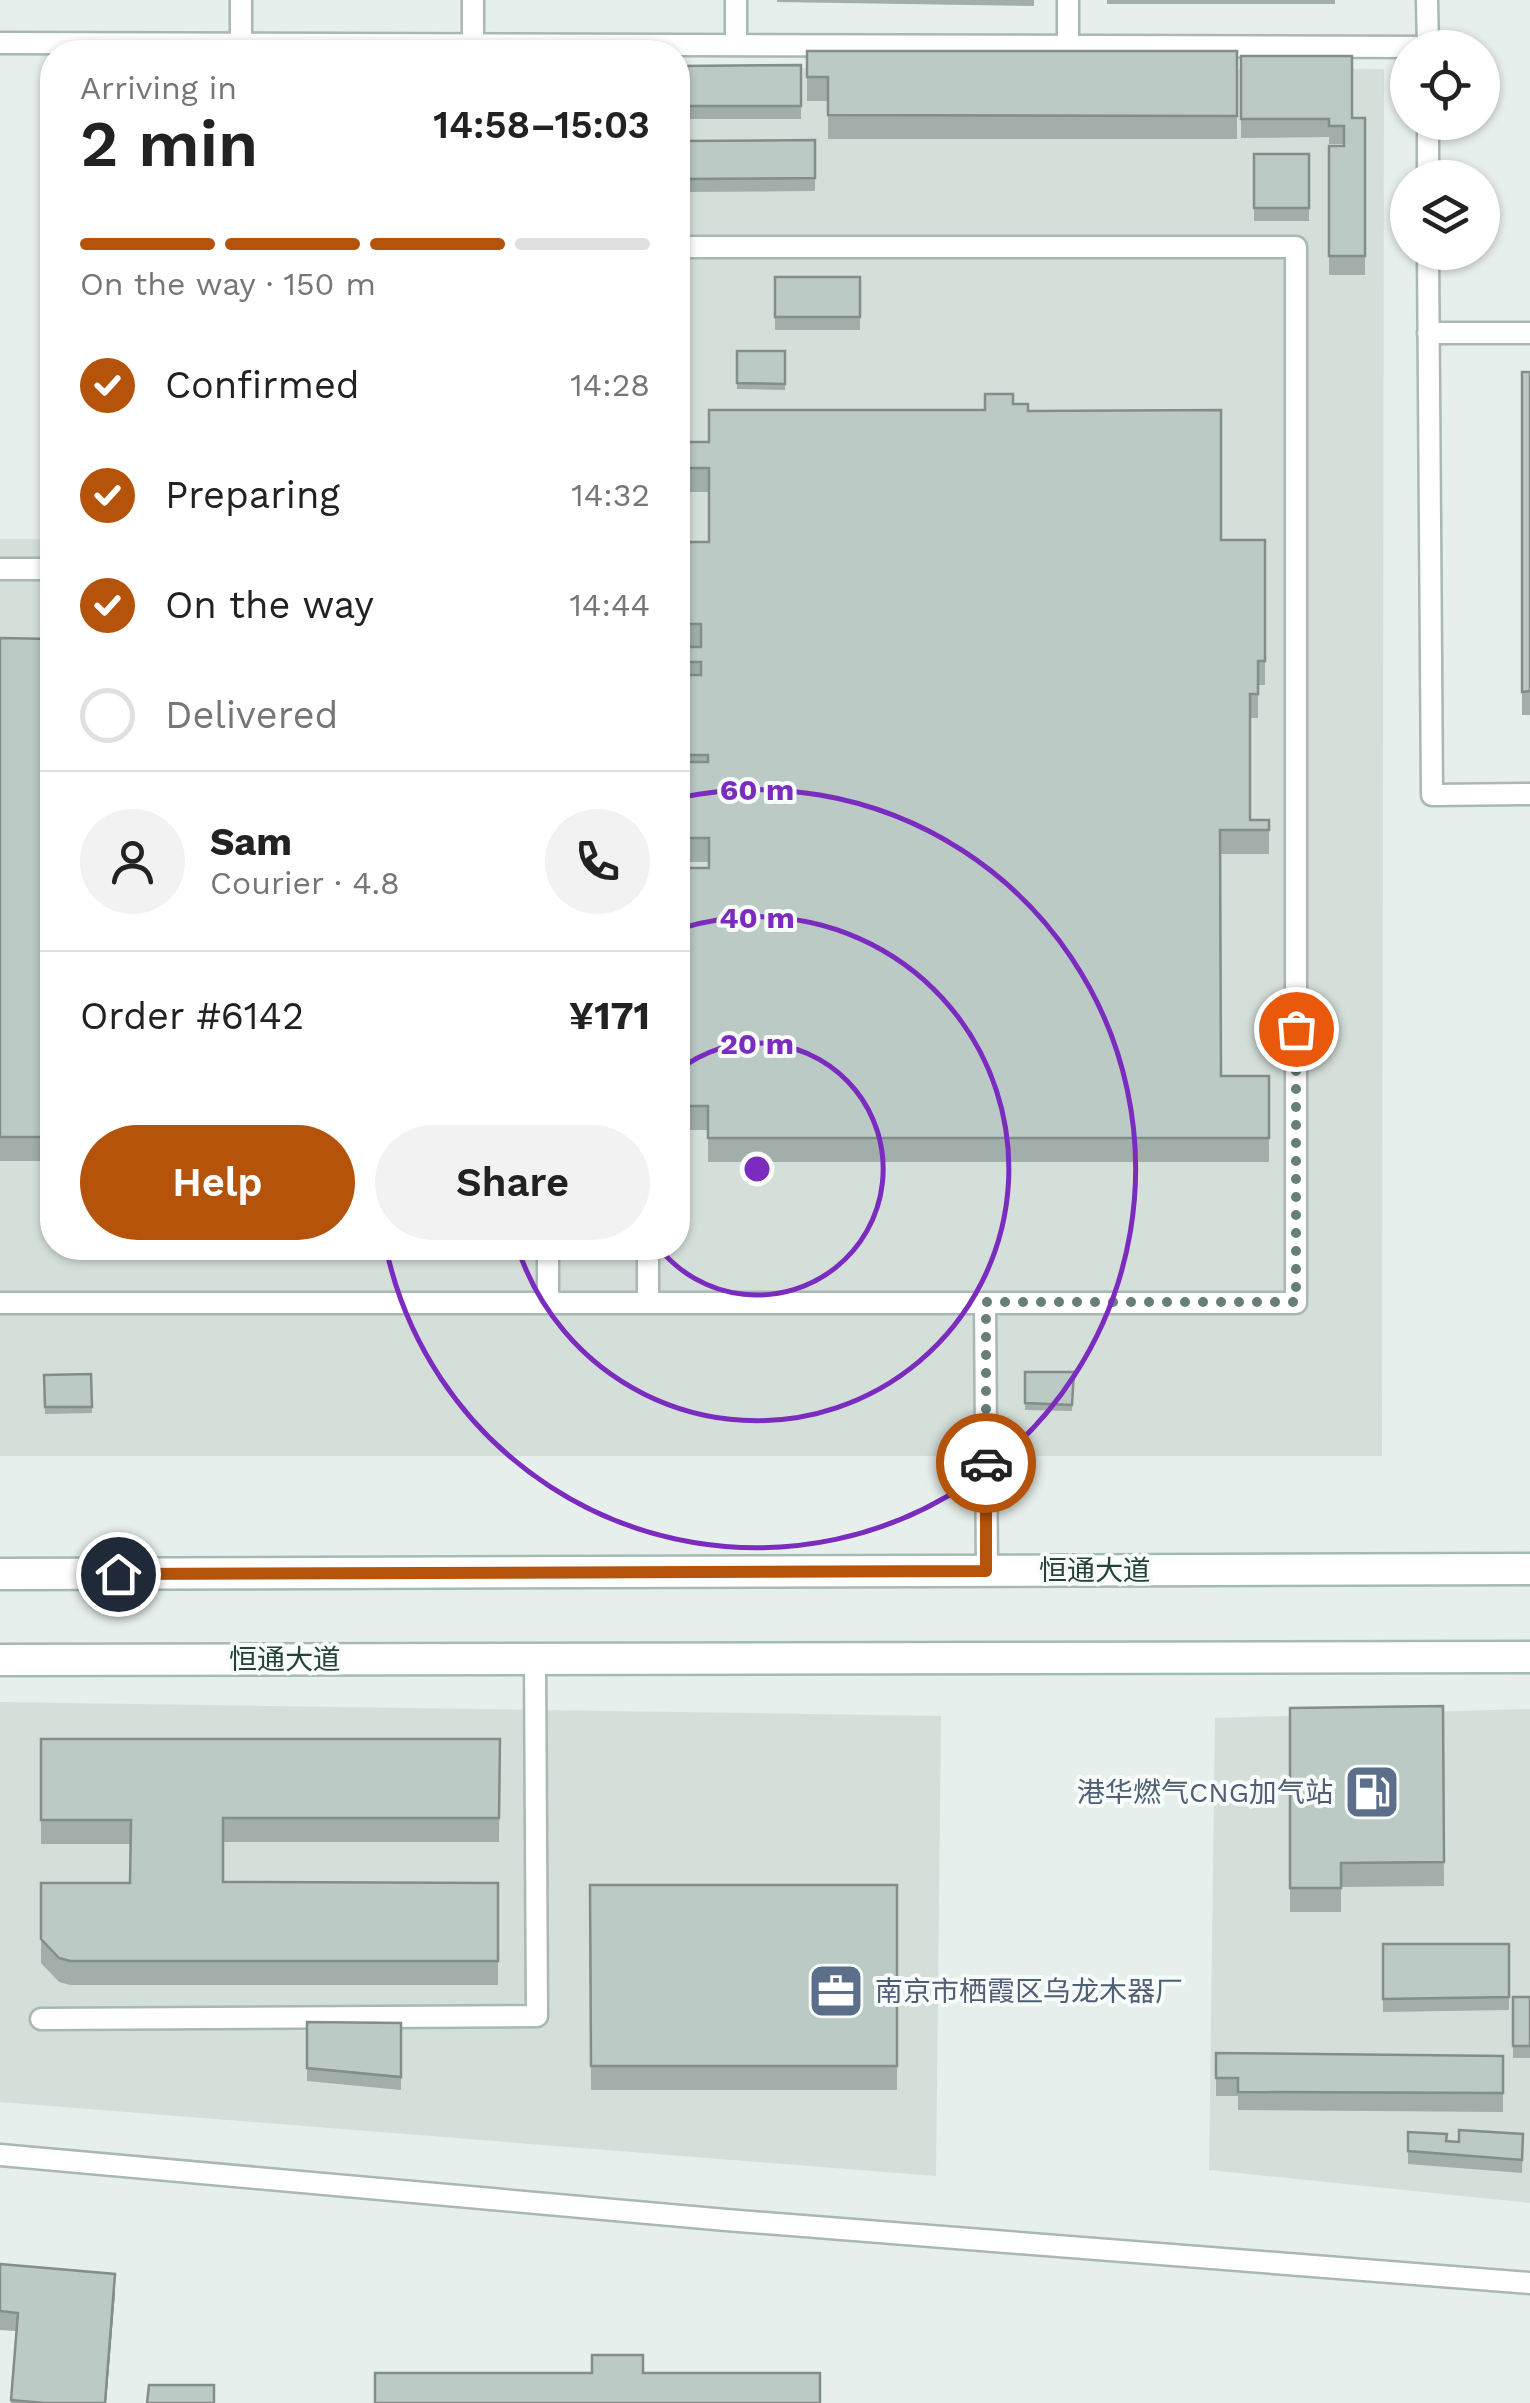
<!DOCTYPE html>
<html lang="en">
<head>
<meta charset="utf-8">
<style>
  :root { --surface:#fff; --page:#f2f2f2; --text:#222; --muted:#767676; --line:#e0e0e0; --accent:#b45309 }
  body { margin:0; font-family:"Work Sans","Noto Sans SC",sans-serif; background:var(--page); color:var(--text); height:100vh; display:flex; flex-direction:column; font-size:38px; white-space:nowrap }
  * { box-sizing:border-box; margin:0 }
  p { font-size:32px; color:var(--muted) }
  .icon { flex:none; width:55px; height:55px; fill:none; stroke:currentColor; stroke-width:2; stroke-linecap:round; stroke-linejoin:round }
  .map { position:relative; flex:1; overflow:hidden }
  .panel { position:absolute; left:40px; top:40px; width:650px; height:1220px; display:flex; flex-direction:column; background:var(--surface); border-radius:40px; box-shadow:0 2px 8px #0004 }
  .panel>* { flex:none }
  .tools { position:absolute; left:1390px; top:30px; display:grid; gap:20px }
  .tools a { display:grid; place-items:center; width:110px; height:110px; border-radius:50%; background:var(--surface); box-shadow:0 2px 8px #0004; font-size:50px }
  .pin { position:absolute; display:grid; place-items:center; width:85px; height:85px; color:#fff; margin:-42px; border:5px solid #fff; border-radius:50%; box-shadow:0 2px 10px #0007 }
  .courier { position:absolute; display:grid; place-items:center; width:100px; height:100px; margin:-50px; border:8px solid #b45309; border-radius:50%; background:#fff; color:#222; box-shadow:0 2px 12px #0007 }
  .overview em { font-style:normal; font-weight:600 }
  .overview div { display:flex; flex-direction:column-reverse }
  .overview { display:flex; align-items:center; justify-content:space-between; height:170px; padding:0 40px }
  h1 { font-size:65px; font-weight:600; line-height:75px }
  .bar { display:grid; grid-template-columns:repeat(4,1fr); gap:15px 10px; align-content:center; height:120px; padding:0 40px }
  .bar i { height:12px; border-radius:8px; background:var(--line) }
  .bar .selected { background:var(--accent) }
  .bar p { grid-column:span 4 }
  .line { display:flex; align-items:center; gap:25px; padding:0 40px; border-top:2px solid var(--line) }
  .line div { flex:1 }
  .round { display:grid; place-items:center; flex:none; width:105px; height:105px; border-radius:52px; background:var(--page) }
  ol { padding:0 40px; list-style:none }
  li { display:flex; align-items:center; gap:30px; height:110px }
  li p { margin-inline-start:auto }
  li .icon { padding:10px; border-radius:50%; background:var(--accent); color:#fff; stroke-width:4 }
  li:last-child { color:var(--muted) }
  li i { width:55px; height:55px; border:5px solid var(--line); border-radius:50% }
  .cta { display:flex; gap:20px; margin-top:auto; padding:20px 40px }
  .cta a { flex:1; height:115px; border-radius:60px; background:var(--accent); color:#fff; font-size:40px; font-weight:600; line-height:115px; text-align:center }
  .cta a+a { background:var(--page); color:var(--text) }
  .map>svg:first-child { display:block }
  .built { fill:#d4dfda }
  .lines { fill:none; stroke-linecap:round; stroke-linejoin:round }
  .service-casing { stroke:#a8b8b2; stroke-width:25 }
  .secondary-casing { stroke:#a4bbb3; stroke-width:35 }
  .service { stroke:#fff; stroke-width:20 }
  .secondary { stroke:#fff; stroke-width:30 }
  .wall { fill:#a1aea9 }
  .shaded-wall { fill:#838d89 }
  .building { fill:#bbcac4; stroke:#838d89; stroke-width:2.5 }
  .done { stroke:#687f78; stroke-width:10; stroke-dasharray:0 18 }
  .route { stroke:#b45309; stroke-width:12 }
  .ring { fill:none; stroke:#7b2cbf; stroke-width:5 }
  .labels { text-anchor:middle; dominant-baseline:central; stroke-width:8; stroke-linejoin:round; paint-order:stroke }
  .street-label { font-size:28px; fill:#24423a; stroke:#f7fbf9 }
  .service-label { font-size:28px; fill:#4e5e75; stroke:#f7fbf9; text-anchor:end }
  .centre { fill:#7b2cbf; stroke:#f7fbf9; stroke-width:5 }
  .ring-label { font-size:30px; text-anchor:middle; font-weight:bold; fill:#7b2cbf; stroke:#f7fbf9; stroke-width:8; stroke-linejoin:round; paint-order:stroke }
</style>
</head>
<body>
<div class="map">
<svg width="1530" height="2403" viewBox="0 0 1530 2403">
  <rect width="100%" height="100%" fill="#e6efeb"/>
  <path class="built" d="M678,68l706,1 -2,1387h-1382v-917h52v709h626z
    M0,1702l941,14 -5,460 -936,-74z
    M1530,1709v494l-321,-33 6,-452z"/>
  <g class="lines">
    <g class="service-casing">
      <path id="service" d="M1427,0l1,48
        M0,43l1428,4
        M241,44v-44
        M473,44v-44
        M736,45v-45
        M1068,46v-46
        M1428,122v56
        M1428,252l4,543 98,-1
        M1428,333h102
        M0,569h52
        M648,1248v55
        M0,1303h1296v-1056h-618
        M548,1303v-55
        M985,1303l2,268
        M41,2019l496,-3 -2,-357
        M0,2155l726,65 804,63"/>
    </g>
    <g class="secondary-casing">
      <path id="secondary" d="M0,1574l1530,-5
        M0,1660l1530,-3"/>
    </g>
    <use href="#service" class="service"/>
    <use href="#secondary" class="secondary"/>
  </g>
  <path class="wall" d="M777,0h257v6l-257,-4z
    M1107,0h228v4h-228z
    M807,51h430v88h-409v-38h-21z
    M1241,56l111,62h13v157h-36v-129h15v-2h-15v-7l-88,1z
    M801,65v54h-120v-53z
    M815,140v51l-132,1 -1,-51z
    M1254,154h55v67h-55z
    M775,277h85v53h-85z
    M737,351h48v39l-48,-1z
    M1522,372h8v343h-8z
    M1013,404l15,7 193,129h44v145h-7v33h-8v102h19v34h-49l1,222h48v86h-561v-32h-30v-262h31v-6h-31v-215h10v-105h21v-50h-26v-50h26l276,-32z
    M0,638l52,1v522h-52z
    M1025,1372h49l-2,39 -47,-1z
    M91,1374l1,39 -47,1 -1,-39z
    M1443,1706l1,180 -103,1v25h-51v-204z
    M41,1739h459l-1,103h-276v40l275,1v102h-428l-11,-3 -18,-19v-80h89l1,-39h-90z
    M590,1885h307v205h-306z
    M1383,1944h126v66l-126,2z
    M1513,1997h17v61h-17z
    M307,2022l94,1v67l-94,-9z
    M1216,2053l287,3v56l-265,-2v-14h-22z
    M1408,2132l39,9 12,1 64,-8 -1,39 -114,-9z
    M0,2264l115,28 -9,111h-95l5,-72 -16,-1z"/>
  <path class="shaded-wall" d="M115,2274v18l-9,111h-1z"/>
  <path class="building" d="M807,51h430v65l-409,-1v-38h-21z
    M1241,56h111v62h13v138h-36v-110h15v-20h-15v-7h-88z
    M801,65v41h-120v-40z
    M815,140v38l-132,1 -1,-38z
    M1254,154h55v54h-55z
    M775,277h85v40h-85z
    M737,351h48v33l-48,-1z
    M1522,372h8v319l-8,1z
    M985,394h28v10h15v7l193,-1v130h44v121h-7v33h-8v126h19v10h-49l1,246h48v62h-561v-32h-30v-238h31v-30h-31v-76h30v-7h-30v-80h23v-13h-23v-15h23v-23h-13v-82h21v-74h-26v-26h26v-32h276z
    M0,638l52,1v498h-52z
    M1025,1372h49l-2,33 -47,-2z
    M91,1374l1,33h-47l-1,-32z
    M1443,1706l1,156 -103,1v25h-51v-180z
    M41,1739h459l-1,79h-276v64l275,1v78h-428l-11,-3 -18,-19v-56h89l1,-63h-90z
    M590,1885h307v181h-306z
    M1383,1944h126v53l-126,2z
    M1513,1997h17v49h-17z
    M307,2022l94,1v54l-94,-9z
    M1216,2053l287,3v37l-265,-1v-14h-22z
    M1459,2130l64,4 -1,26 -114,-9v-19l39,2 -1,7 13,1z
    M0,2264l115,10 -10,129h-61l-33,-3 7,-87 -18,-2z
    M592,2355h51v18h177v30h-445v-30h217z
    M149,2385h65v18h-67z"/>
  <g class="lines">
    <path class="done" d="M986,1463v-161h310v-273"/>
    <path class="route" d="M118,1574l868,-3v-108"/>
  </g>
  <g class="ring">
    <path d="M678 1071A126 126 0 1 1 659 1248"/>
    <path d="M679 929A252 252 0 1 1 518 1249"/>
    <path d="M678 798A379 379 0 1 1 386 1248"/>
  </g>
  <defs>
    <g id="fuel-square" transform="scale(2.875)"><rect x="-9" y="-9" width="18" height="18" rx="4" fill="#5c6f8a" stroke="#f7fbf9"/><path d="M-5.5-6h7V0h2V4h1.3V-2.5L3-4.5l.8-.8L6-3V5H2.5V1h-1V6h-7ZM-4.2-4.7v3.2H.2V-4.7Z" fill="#fff"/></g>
    <g id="office-square" transform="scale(2.875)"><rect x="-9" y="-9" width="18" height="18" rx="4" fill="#5c6f8a" stroke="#f7fbf9"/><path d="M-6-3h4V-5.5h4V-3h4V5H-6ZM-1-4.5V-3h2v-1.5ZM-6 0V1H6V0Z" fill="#fff"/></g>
  </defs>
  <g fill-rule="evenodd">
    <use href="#fuel-square" x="1372" y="1792"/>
    <use href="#office-square" x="836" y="1991"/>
  </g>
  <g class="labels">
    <g class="street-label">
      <text x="1095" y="1570">恒通大道</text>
      <text x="285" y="1659">恒通大道</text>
    </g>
    <g class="service-label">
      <text x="1333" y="1792">港华燃气CNG加气站</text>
      <text x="875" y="1991" text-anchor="start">南京市栖霞区乌龙木器厂</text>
    </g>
  </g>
  <circle cx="757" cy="1169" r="15" class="centre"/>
  <g class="ring-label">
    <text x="757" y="800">60 m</text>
    <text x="757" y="928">40 m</text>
    <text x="757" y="1054">20 m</text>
  </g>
</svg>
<div class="tools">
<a><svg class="icon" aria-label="locate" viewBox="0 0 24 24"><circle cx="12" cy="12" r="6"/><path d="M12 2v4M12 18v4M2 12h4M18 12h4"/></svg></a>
<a><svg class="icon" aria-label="layers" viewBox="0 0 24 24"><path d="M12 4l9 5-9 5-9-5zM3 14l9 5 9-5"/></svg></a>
</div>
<div class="pin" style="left:1296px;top:1029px;background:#ea580c"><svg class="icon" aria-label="bag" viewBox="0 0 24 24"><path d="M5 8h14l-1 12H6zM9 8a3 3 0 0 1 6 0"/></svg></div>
<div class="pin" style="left:118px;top:1574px;background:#1f2937"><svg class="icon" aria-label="home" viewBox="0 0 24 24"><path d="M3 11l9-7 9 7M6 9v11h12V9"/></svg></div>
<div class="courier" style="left:986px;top:1463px"><svg class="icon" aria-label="car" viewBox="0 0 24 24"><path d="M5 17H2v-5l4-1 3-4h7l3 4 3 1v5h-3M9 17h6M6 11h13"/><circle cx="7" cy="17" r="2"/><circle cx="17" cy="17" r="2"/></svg></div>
<section class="panel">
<div class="overview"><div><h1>2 min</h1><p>Arriving in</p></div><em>14:58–15:03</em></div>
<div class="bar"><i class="selected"></i><i class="selected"></i><i class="selected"></i><i></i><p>On the way · 150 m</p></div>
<ol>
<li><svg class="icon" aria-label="check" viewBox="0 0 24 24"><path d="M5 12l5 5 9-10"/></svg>Confirmed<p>14:28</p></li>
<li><svg class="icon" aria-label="check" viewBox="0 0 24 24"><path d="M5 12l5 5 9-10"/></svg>Preparing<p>14:32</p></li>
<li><svg class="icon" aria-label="check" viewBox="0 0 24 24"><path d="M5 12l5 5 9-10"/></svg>On the way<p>14:44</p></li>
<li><i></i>Delivered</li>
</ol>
<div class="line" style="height:180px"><a class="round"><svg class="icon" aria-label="person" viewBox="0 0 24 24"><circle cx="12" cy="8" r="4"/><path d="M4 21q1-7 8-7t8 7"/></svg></a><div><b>Sam</b><p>Courier · 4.8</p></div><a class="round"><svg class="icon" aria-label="phone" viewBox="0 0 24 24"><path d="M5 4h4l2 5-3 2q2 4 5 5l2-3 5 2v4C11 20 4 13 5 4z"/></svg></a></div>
<div class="line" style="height:130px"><div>Order #6142</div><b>¥171</b></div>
<div class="cta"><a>Help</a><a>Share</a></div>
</section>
</div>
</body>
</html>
